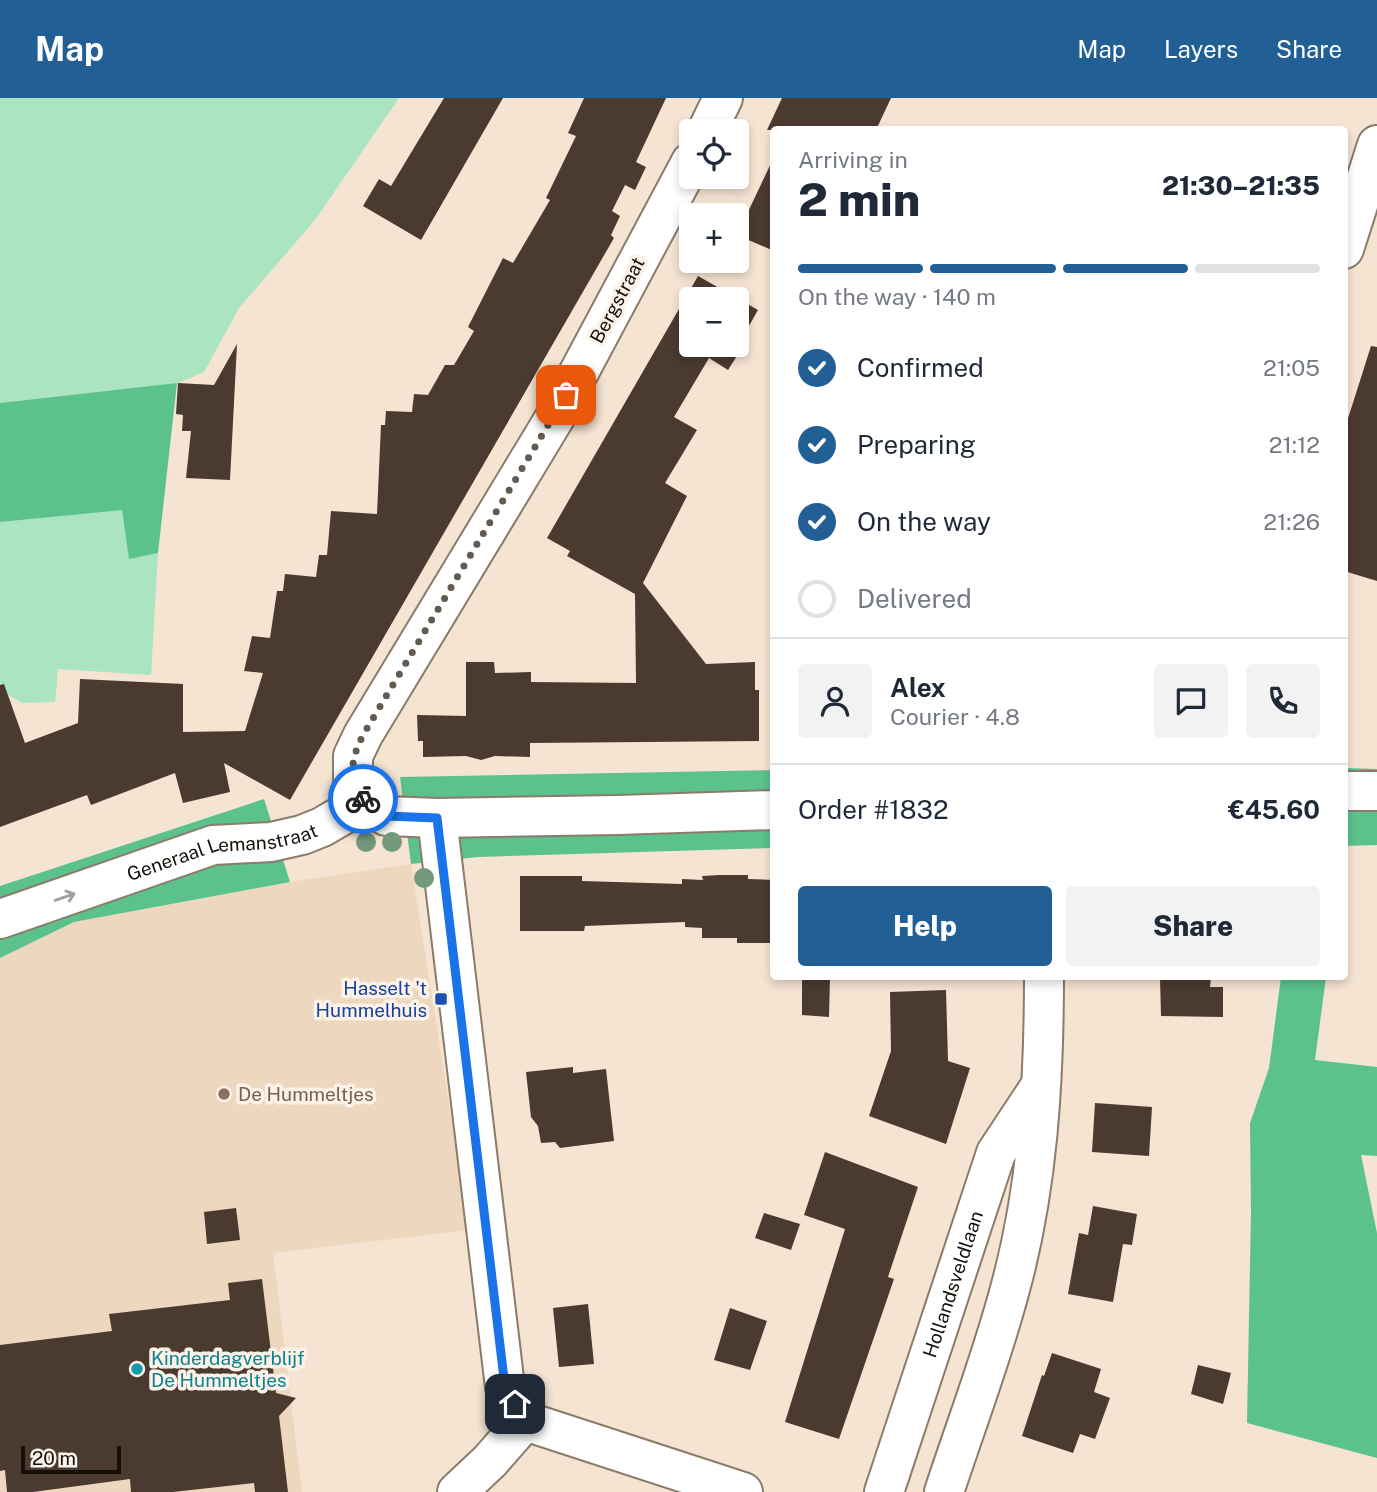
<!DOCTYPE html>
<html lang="en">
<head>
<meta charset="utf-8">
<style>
  :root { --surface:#fff; --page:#f2f2f3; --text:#1f2937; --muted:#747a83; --line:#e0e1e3; --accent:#215f95 }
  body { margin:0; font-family:"Public Sans",sans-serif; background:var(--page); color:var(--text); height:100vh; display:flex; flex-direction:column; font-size:26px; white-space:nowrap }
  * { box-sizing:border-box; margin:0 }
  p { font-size:23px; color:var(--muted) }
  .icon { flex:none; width:38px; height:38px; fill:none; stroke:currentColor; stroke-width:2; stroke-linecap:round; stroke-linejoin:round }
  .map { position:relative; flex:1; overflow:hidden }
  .side { position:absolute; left:770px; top:28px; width:578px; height:854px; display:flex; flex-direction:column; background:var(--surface); border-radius:7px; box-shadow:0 4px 10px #0003 }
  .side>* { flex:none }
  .buttons { position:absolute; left:679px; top:21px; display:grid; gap:14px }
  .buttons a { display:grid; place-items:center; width:70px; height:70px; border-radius:7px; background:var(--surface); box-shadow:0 4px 10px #0003; font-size:35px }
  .scale { position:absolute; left:21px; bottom:18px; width:100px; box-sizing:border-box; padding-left:7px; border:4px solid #15100a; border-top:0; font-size:19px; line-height:24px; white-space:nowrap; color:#15100a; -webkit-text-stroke:5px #fdf2e8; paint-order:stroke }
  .pin { position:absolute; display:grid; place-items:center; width:60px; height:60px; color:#fff; margin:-30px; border-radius:14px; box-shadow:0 4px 10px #0006 }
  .courier { position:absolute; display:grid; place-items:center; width:70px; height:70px; margin:-35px; border:5px solid #1a73e8; border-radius:50%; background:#fff; color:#222; box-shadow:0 2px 9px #0007 }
  .headline em { font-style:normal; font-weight:800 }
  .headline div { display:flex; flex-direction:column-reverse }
  .headline { display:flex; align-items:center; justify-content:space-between; height:119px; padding:0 28px }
  h1 { font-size:46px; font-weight:800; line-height:52px }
  .bar { display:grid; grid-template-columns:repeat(4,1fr); gap:10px 7px; align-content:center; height:84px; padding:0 28px }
  .bar i { height:9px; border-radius:5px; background:var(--line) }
  .bar .on { background:var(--accent) }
  .bar p { grid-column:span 4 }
  .line { display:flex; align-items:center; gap:18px; padding:0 28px; border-top:2px solid var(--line) }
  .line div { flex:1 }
  .round { display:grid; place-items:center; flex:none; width:74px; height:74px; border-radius:7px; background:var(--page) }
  ol { padding:0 28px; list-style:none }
  li { display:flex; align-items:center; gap:21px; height:77px }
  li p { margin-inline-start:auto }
  li .icon { padding:7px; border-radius:50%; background:var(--accent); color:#fff; stroke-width:4 }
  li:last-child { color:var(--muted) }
  li i { width:38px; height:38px; border:4px solid var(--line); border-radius:50% }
  .primary-button { display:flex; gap:14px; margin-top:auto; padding:14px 28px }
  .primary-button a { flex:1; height:80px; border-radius:7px; background:var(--accent); color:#fff; font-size:28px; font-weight:800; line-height:80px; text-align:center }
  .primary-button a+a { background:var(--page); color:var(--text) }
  header { display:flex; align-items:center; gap:42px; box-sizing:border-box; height:98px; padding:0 35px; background:var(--accent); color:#fff }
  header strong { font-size:33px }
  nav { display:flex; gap:38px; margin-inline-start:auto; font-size:24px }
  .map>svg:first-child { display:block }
  .built { fill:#edd7bf }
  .green { fill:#aae4c1 }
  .forest { fill:#5bc28c }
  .building { fill:#4b3a30; fill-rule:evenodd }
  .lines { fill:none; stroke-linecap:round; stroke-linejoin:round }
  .street-casing { stroke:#8a7b6b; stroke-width:42 }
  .street { stroke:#fff; stroke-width:38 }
  .tree { fill:#73997d }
  .oneway { stroke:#a19f9d }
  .done { stroke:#635a50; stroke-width:7; stroke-dasharray:0 12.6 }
  .route { stroke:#1a73e8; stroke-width:9 }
  .transit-dot { fill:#1a4fb4; stroke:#fdf2e8; stroke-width:2.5 }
  .education-dot { fill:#8d6e63; stroke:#fdf2e8; stroke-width:2.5 }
  .culture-dot { fill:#0f9aa8; stroke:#fdf2e8; stroke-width:2.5 }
  .labels { text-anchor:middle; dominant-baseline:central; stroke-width:7; stroke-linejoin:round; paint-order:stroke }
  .street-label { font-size:19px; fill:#15100a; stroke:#fdf2e8 }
  .transit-label { font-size:19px; fill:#164399; stroke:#fdf2e8; text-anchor:end }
  .education-label { font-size:19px; fill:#785e54; stroke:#fdf2e8; text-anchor:start }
  .culture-label { font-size:19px; fill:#0d838f; stroke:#fdf2e8; text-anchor:start }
</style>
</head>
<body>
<header>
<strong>Map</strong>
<nav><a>Map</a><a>Layers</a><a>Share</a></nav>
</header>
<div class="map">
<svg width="1377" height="1394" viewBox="0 0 1377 1394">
  <rect width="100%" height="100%" fill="#f5e4d2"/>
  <path class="built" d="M411,766l58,366 -196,23 29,239h-302v-534l74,-36 216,-40z"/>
  <path class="green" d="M0,0h399l-84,122 -76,88 -35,64 -26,11 -178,20z
    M122,411l7,49 29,-5 -7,122 -93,-6 -3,33 -33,1 -22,-13v-168z"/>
  <path class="forest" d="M177,285l-19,170 -29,6 -7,-49 -122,12v-119z
    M1344,670l33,1v76l-33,1z
    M773,672v78l-295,9 -67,7 -11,-87z
    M264,701l26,83 -216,40 -74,36v-72z
    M1281,879h45l-11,83 62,7v89l-16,-1 16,78v225l-130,-35 4,-211 -1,-89 19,-55z"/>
  <path class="building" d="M444,0h59l-82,142 -58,-34 16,-27 12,7z
    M584,0h82l-30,64 10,5 -11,23 -10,-5 -13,26 8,5 -9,19 3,3 -324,562 -66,-37 6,29 -47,11 -8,-30 -84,32 -4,-10 -87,32v-142l4,-1 21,59 53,-20 2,-44 103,5v48l62,-1 18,-58 -19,-2 8,-35 18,2 7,-47h6l2,-17 31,3 3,-22h8l4,-44 46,3 4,-89h4l1,-14 26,1 2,-18 14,1 17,-30h9l20,-34 -6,-4 35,-69 10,5 37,-63 -4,-2 30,-62 -8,-3z
    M782,0h109l-15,32h-109z
    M774,59v94l-37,-16z
    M698,178l60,34 -16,28 5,2 -19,30 -19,-12 -35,59 23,13 -32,53 22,13 -44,87 63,81 49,-2v28h4v51l-229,2v14l-35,-1 -14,4 -15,-4 -43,1v-16h-5l-1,-26 49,1v-54h28l1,11 36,-1v10l105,1 -1,-89 -68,-38 3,-5 -23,-13zM691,201h46v46h-46z
    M237,246l-7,136 -44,-2 5,-47h-9l1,-16 -7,-1 2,-31 36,2z
    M1371,248l6,1v234l-33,-10v-140z
    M720,777h28v4l26,1v63h-37v-5h-35v-10l-17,-1v-5l-100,4 -1,5h-64v-55h62v5l100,3v-5l21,1 -1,-4z
    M802,880h28l-1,39 -27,-2z
    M1160,880h51l-1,9h13v30l-62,-1z
    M946,892l2,71 22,7 -24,76 -77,-28 22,-65 -1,-59z
    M573,969v6l33,-4 8,72 -54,7 -5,-6 -14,1 -3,-17 -7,-9 -5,-45z
    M1095,1005l57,4 -3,49 -57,-4z
    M825,1054l93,35 -30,90 6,2 -55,160 -54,-17 60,-193 -41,-14z
    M1093,1108l44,8 -5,31 -9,-1 -10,58 -45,-8 11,-61 9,2z
    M236,1110l4,32 -33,4 -3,-32z
    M764,1115l36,11 -9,26 -36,-12z
    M262,1181l14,114 20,5 -17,18 9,76h-33l-1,-9 -81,9h-42l-1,-13 -97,13h-26l-2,-22 -5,1v-126l112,-14 -3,-17 121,-14 -2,-17z
    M588,1206l6,60 -35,3 -6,-59z
    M730,1210l37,13 -17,49 -36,-10z
    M1052,1255l49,16 -7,23 16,6 -15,41 -15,-5 -7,19 -51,-17 20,-61 2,1z
    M1198,1267l33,8 -8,31 -32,-10z"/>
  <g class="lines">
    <g class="street-casing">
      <g id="street">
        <path d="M707,33l16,-33"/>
        <path d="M691,64l-137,257 -191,316 -10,21v23l12,23 21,14 51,2 181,-3 156,-5"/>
        <path d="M1344,151l33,-104"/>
        <path d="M1344,693h33"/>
        <path d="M437,720l68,569 20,34 218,71"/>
        <path id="s1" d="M0,821l213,-74 58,-3 31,-7 20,-8 43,-25"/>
        <path d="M457,1394l33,-31 35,-40"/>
        <path id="s2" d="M884,1394l112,-339 43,-65"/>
        <path d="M944,1394c22,-67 48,-135 66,-203 28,-102 34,-208 34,-313"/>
      </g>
    </g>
    <use href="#street" class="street"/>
  </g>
  <g class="tree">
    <circle cx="366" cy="744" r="10"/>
    <circle cx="392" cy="744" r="10"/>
    <circle cx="424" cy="780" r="10"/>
  </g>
  <defs><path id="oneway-shaft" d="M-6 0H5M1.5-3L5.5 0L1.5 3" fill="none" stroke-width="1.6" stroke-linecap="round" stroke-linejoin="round" transform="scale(1.75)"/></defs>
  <use class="oneway" href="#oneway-shaft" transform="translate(65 799) rotate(-19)"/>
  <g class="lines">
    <path class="done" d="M363,701c-14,-26 -13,-37 0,-64l203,-340"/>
    <path class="route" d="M363,701l23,17 51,2 68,569 10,17"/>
  </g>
  <rect class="transit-dot" x="434" y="894" width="14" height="14" rx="3.5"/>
  <circle class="education-dot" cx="224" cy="996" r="7"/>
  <circle class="culture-dot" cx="137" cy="1271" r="7"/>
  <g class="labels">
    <g class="street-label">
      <text transform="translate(617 202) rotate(-62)">Bergstraat</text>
      <text stroke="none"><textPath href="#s1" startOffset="233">Generaal Lemanstraat</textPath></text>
      <text stroke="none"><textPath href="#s2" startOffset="219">Hollandsveldlaan</textPath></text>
    </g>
    <g class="transit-label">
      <text x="427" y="890">Hasselt 't<tspan x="427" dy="22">Hummelhuis</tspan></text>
    </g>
    <g class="education-label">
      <text x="238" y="996">De Hummeltjes</text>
    </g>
    <g class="culture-label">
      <text x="151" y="1260">Kinderdagverblijf<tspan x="151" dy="22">De Hummeltjes</tspan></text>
    </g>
  </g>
</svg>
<div class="buttons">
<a><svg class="icon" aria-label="locate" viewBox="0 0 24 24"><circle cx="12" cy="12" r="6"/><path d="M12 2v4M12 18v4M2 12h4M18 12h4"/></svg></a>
<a>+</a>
<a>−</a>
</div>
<div class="scale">20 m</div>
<div class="pin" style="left:566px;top:297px;background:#ea580c"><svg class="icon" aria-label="bag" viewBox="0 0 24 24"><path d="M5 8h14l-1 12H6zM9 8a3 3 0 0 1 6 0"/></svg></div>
<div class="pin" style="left:515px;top:1306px;background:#1f2937"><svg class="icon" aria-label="home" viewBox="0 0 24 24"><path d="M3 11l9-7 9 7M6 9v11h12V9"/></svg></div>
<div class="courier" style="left:363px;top:701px"><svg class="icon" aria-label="bike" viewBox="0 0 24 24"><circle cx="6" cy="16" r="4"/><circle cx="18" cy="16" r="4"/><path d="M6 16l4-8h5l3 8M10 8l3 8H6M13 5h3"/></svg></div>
<section class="side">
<div class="headline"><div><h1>2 min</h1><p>Arriving in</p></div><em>21:30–21:35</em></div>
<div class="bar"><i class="on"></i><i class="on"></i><i class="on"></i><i></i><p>On the way · 140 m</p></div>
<ol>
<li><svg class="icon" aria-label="check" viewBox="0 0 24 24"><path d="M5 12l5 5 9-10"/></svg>Confirmed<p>21:05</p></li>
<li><svg class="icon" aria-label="check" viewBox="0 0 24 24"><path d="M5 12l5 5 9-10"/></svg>Preparing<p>21:12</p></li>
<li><svg class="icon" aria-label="check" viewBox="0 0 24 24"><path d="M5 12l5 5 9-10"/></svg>On the way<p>21:26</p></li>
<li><i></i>Delivered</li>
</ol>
<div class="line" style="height:126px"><a class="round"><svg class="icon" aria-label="person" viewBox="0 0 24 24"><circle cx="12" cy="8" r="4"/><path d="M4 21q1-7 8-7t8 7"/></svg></a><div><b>Alex</b><p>Courier · 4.8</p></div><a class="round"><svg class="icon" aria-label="chat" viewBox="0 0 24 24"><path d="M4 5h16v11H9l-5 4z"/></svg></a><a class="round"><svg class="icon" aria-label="phone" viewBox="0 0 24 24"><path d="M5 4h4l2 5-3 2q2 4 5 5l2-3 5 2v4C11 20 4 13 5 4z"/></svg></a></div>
<div class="line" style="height:91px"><div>Order #1832</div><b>€45.60</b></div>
<div class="primary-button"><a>Help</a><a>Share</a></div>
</section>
</div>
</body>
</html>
